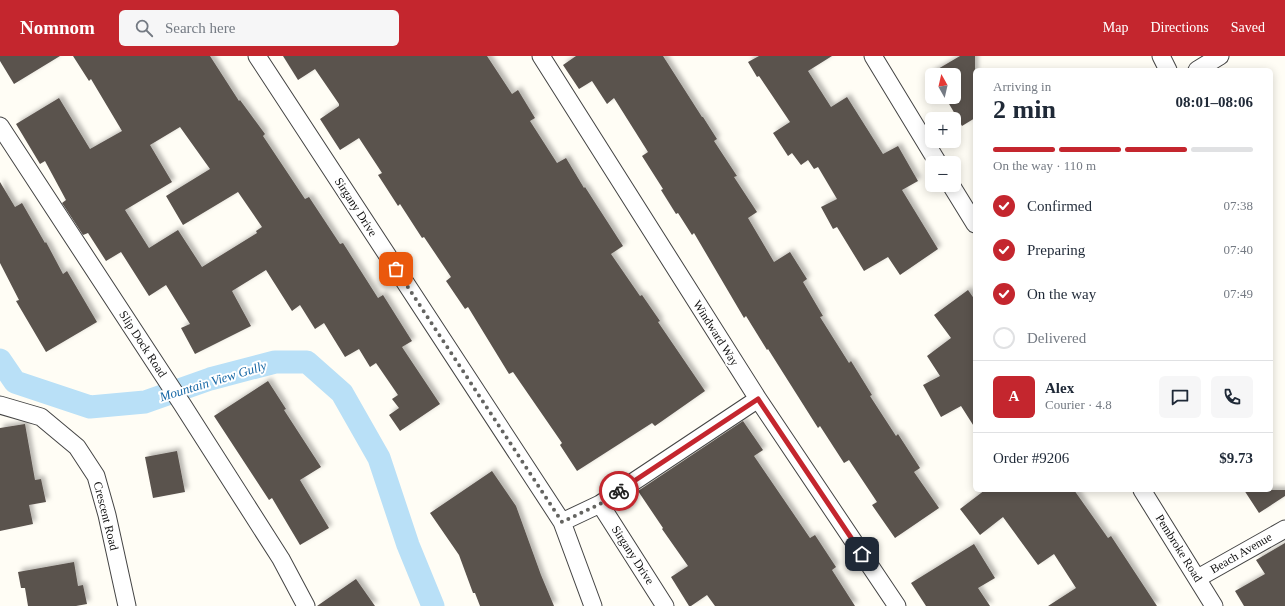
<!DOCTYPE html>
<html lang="en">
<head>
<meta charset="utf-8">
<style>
  :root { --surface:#fff; --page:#f6f6f7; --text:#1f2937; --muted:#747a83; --line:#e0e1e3; --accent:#c4262e }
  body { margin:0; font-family:Georgia,serif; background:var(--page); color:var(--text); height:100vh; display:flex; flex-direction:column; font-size:15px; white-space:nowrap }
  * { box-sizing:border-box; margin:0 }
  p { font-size:13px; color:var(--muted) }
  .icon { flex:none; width:22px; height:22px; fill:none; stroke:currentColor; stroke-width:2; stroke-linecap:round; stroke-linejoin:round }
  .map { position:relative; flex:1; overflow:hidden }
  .panel { position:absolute; left:973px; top:12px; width:300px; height:424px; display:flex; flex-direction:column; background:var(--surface); border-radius:6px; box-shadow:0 2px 10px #0003 }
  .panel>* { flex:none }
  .needle { width:26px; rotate:352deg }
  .buttons { position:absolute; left:925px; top:12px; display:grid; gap:8px }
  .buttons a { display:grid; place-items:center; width:36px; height:36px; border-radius:6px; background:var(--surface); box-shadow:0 2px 10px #0003; font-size:20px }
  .pin { position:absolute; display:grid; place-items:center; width:34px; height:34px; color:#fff; margin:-17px; border-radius:8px; box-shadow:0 2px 6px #0006 }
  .courier { position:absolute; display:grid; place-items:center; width:40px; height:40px; margin:-20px; border:3px solid #c4262e; border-radius:50%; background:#fff; color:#222; box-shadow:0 1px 5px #0007 }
  .headline em { font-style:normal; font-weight:700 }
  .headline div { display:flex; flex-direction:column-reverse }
  .headline { display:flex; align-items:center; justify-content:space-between; height:68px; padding:0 20px }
  h1 { font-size:26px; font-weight:700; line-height:30px }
  .bar { display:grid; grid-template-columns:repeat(4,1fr); gap:6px 4px; align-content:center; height:48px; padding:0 20px }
  .bar i { height:5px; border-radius:3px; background:var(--line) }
  .bar .selected { background:var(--accent) }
  .bar p { grid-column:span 4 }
  .line { display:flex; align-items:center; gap:10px; padding:0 20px; border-top:1px solid var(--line) }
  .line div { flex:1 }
  .round { display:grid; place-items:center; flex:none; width:42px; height:42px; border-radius:6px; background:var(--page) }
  ol { padding:0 20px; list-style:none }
  li { display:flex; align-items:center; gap:12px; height:44px }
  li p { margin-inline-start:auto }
  li .icon { padding:4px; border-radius:50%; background:var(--accent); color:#fff; stroke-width:4 }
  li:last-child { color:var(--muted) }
  li i { width:22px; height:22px; border:2px solid var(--line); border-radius:50% }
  header { display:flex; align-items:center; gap:24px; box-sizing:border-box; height:56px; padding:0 20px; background:var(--accent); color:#fff }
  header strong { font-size:19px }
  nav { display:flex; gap:22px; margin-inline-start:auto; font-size:14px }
  .search { width:280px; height:36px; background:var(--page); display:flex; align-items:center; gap:10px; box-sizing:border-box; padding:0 14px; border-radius:6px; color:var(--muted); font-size:15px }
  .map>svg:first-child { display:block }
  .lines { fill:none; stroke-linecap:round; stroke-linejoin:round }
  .canal { stroke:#b9e0f7; stroke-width:23 }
  .building { fill:#5a524d; fill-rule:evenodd; filter:url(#shadow) }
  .street-casing { stroke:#444; stroke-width:19 }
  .street { stroke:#fff; stroke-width:17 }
  .done { stroke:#646461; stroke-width:4; stroke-dasharray:0 7.2 }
  .route { stroke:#c4262e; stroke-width:5 }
  .labels { text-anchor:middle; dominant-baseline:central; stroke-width:4; stroke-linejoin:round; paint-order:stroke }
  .street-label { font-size:12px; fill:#111; stroke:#fff }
  .water-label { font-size:13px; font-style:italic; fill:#1768a6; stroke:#fff }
</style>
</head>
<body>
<header>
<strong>Nomnom</strong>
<div class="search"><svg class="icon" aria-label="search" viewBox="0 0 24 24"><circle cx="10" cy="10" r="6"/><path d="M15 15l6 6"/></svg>Search here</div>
<nav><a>Map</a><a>Directions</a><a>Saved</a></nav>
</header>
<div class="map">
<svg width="1285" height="550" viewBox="0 0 1285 550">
  <defs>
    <filter id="shadow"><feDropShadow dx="3.5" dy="-3.5" stdDeviation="2" flood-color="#0004"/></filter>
  </defs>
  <rect width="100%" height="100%" fill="#fffdf5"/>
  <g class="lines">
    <path class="canal" d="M0,304l15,22 75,25 55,-5 65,-23 65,-17h32l35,31 37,65 29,87 25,61"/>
  </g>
  <path class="building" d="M0,0h60l-46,28 -14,-23z
    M73,0h137l29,45 1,-1 25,34 -2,2 42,63 4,-2 31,47 3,-1 35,55 5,-3 29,46 -10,6 38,57 -40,27 -11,-16 10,-7 -7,-9 6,-4 -22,-32 -6,4 -11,-18 -14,8 -21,-34 -9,6 -15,-24 -8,6 -26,-41 -34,21 19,35 -56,28 -14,-26 9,-4 -24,-39 -17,11 -28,-44 -15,9 -18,-28 -5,2 -21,-32 4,-3 -21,-39 -5,3 -24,-40 43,-26 31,51 32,-18 -31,-52 -2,2zM180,71l30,42 -44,27 17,29 55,-33 24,35 -6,4 1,2 -55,34 -24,-37 -29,18 -24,-38 47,-28 -22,-37z
    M283,0h204l25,38 6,-4 17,28 -5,3 27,42 9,-5 18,30 1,-1 38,59 -12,8 29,42 2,-1 18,26 -2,1 47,69 -50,35 -3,-3 -75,48 -17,-26 2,-2 -49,-71 -4,2 -41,-67 -3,2 -19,-28 5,-4 -27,-40 -2,1 -22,-34 -2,2 -20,-31 4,-2 -23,-35 -19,12 -20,-31 19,-13v-2l-24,-35 -17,11z
    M576,0h87l39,61h1l14,22 -3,2 23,35 -3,1 23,35 -9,6 26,44 16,-10 17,27 -4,3 20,34 -3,1 29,46 2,-2 21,34 -2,1 26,40 2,-2 22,34 -6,4 25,36 -44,30 -23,-33 5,-3 -28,-42 -5,3 -24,-37 -2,2 -50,-79 -1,1 -21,-34 -2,2 -50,-85 -2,2 -14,-22 -2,1 -15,-24 2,-1 -21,-33 6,-4 -34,-54 -7,6 -15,-23 -13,8 -16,-24z
    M759,0h73l-24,15 23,36 16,-10 36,57 15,-8 20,35 -16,9 36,59 -38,26 -12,-18 -24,14 -27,-44 -4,2 -12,-22 16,-8 -19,-32 -4,2 -6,-9 -7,5 -9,-12 -4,3 -15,-23 17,-11 -31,-46 -2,1 -9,-15z
    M960,0h15v62l-13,8 -17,-29h9v-22l-22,1 -1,-3z
    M0,126l15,25 7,-4 23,40 1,-1 17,32 4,-3 30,51 -51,30 -30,-51 3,-1 -19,-37z
    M968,234l7,10v128l-14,-22 -20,11 -18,-32 17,-9 -13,-20 24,-18 -17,-23z
    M268,325l18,28 -2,1 37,57 -21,13 29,48 -29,17 -28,-47 -3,2 -55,-84z
    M743,365l20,29 -9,6 56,82 5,-3 21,32 -4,3 23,36h-140l-8,-11 -16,11h-2l-18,-29 17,-11 -26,-37 1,-1 -25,-37z
    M25,368l10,56 6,-1 5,23 -17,3 4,19 -33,7v-103z
    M177,395l8,41 -32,6 -8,-41z
    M492,415l24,35 25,69 13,31h-74l-5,-13h-2l-14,-38 -29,-42z
    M985,434h89l34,48 3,-2 46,70h-109l28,-18 -22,-34 -16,11 -35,-48 -23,18 -20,-26z
    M1244,434h41v6l-26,17z
    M1285,487v63h-41l-9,-15 30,-17 -9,-14z
    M974,488l21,34 -17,10 12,18h-64l-15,-23z
    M74,506l4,24 5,-1 4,19 -11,2h-48l-3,-18h-4l-3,-16z
    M356,523l19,27h-58z"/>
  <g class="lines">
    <g class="street-casing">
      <path id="street" d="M257,0l305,466 38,-18 65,102
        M541,0l217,343 139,207
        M873,0l65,107
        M1161,0l7,14
        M1197,14l23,-14
        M0,70l182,278 99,155 25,47
        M951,129l24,39
        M0,349l41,12 36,30 19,29 11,39 20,91
        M1142,434l72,116
        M600,448l158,-105
        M562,466l31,84
        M1198,522l87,-49"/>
    </g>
    <use href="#street" class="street"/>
  </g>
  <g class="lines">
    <path class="done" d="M396,213l166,253 38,-18 19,-13"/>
    <path class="route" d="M619,435l139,-92 104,155"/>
  </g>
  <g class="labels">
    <g class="street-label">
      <text transform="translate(356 151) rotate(57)">Sirgany Drive</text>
      <text transform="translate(716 277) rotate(58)">Windward Way</text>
      <text transform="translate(143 288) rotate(57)">Slip Dock Road</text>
      <text transform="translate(106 460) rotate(76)">Crescent Road</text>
      <text transform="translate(1179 492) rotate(58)">Pembroke Road</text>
      <text transform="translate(1241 497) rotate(-30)">Beach Avenue</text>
      <text transform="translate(633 499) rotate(57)">Sirgany Drive</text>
    </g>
    <g class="water-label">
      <text transform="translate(213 325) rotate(-17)">Mountain View Gully</text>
    </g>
  </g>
</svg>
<div class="buttons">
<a><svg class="needle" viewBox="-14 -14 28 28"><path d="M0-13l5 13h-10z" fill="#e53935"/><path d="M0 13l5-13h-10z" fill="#747a83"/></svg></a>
<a>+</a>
<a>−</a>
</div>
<div class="pin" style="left:396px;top:213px;background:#ea580c"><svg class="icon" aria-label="bag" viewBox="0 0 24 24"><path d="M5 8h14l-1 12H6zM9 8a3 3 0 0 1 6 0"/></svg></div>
<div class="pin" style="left:862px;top:498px;background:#1f2937"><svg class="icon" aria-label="home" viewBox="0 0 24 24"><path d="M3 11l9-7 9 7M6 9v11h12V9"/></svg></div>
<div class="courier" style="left:619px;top:435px"><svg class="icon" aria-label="bike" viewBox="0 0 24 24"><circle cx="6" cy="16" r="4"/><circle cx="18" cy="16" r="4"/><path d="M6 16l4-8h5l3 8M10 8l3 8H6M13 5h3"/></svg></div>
<section class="panel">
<div class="headline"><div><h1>2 min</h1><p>Arriving in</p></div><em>08:01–08:06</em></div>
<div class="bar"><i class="selected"></i><i class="selected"></i><i class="selected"></i><i></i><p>On the way · 110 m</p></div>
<ol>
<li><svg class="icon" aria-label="check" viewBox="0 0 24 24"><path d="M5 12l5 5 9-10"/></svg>Confirmed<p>07:38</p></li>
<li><svg class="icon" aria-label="check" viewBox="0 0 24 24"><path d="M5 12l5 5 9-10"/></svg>Preparing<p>07:40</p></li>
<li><svg class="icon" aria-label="check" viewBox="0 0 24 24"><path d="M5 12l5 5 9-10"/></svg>On the way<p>07:49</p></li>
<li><i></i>Delivered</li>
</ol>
<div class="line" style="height:72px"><b class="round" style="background:var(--accent);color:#fff">A</b><div><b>Alex</b><p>Courier · 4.8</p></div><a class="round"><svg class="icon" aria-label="chat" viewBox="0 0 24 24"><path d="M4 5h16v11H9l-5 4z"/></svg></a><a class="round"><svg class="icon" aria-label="phone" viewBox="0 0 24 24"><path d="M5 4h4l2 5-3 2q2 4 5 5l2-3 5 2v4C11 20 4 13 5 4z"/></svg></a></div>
<div class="line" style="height:52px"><div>Order #9206</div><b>$9.73</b></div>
</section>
</div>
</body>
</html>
